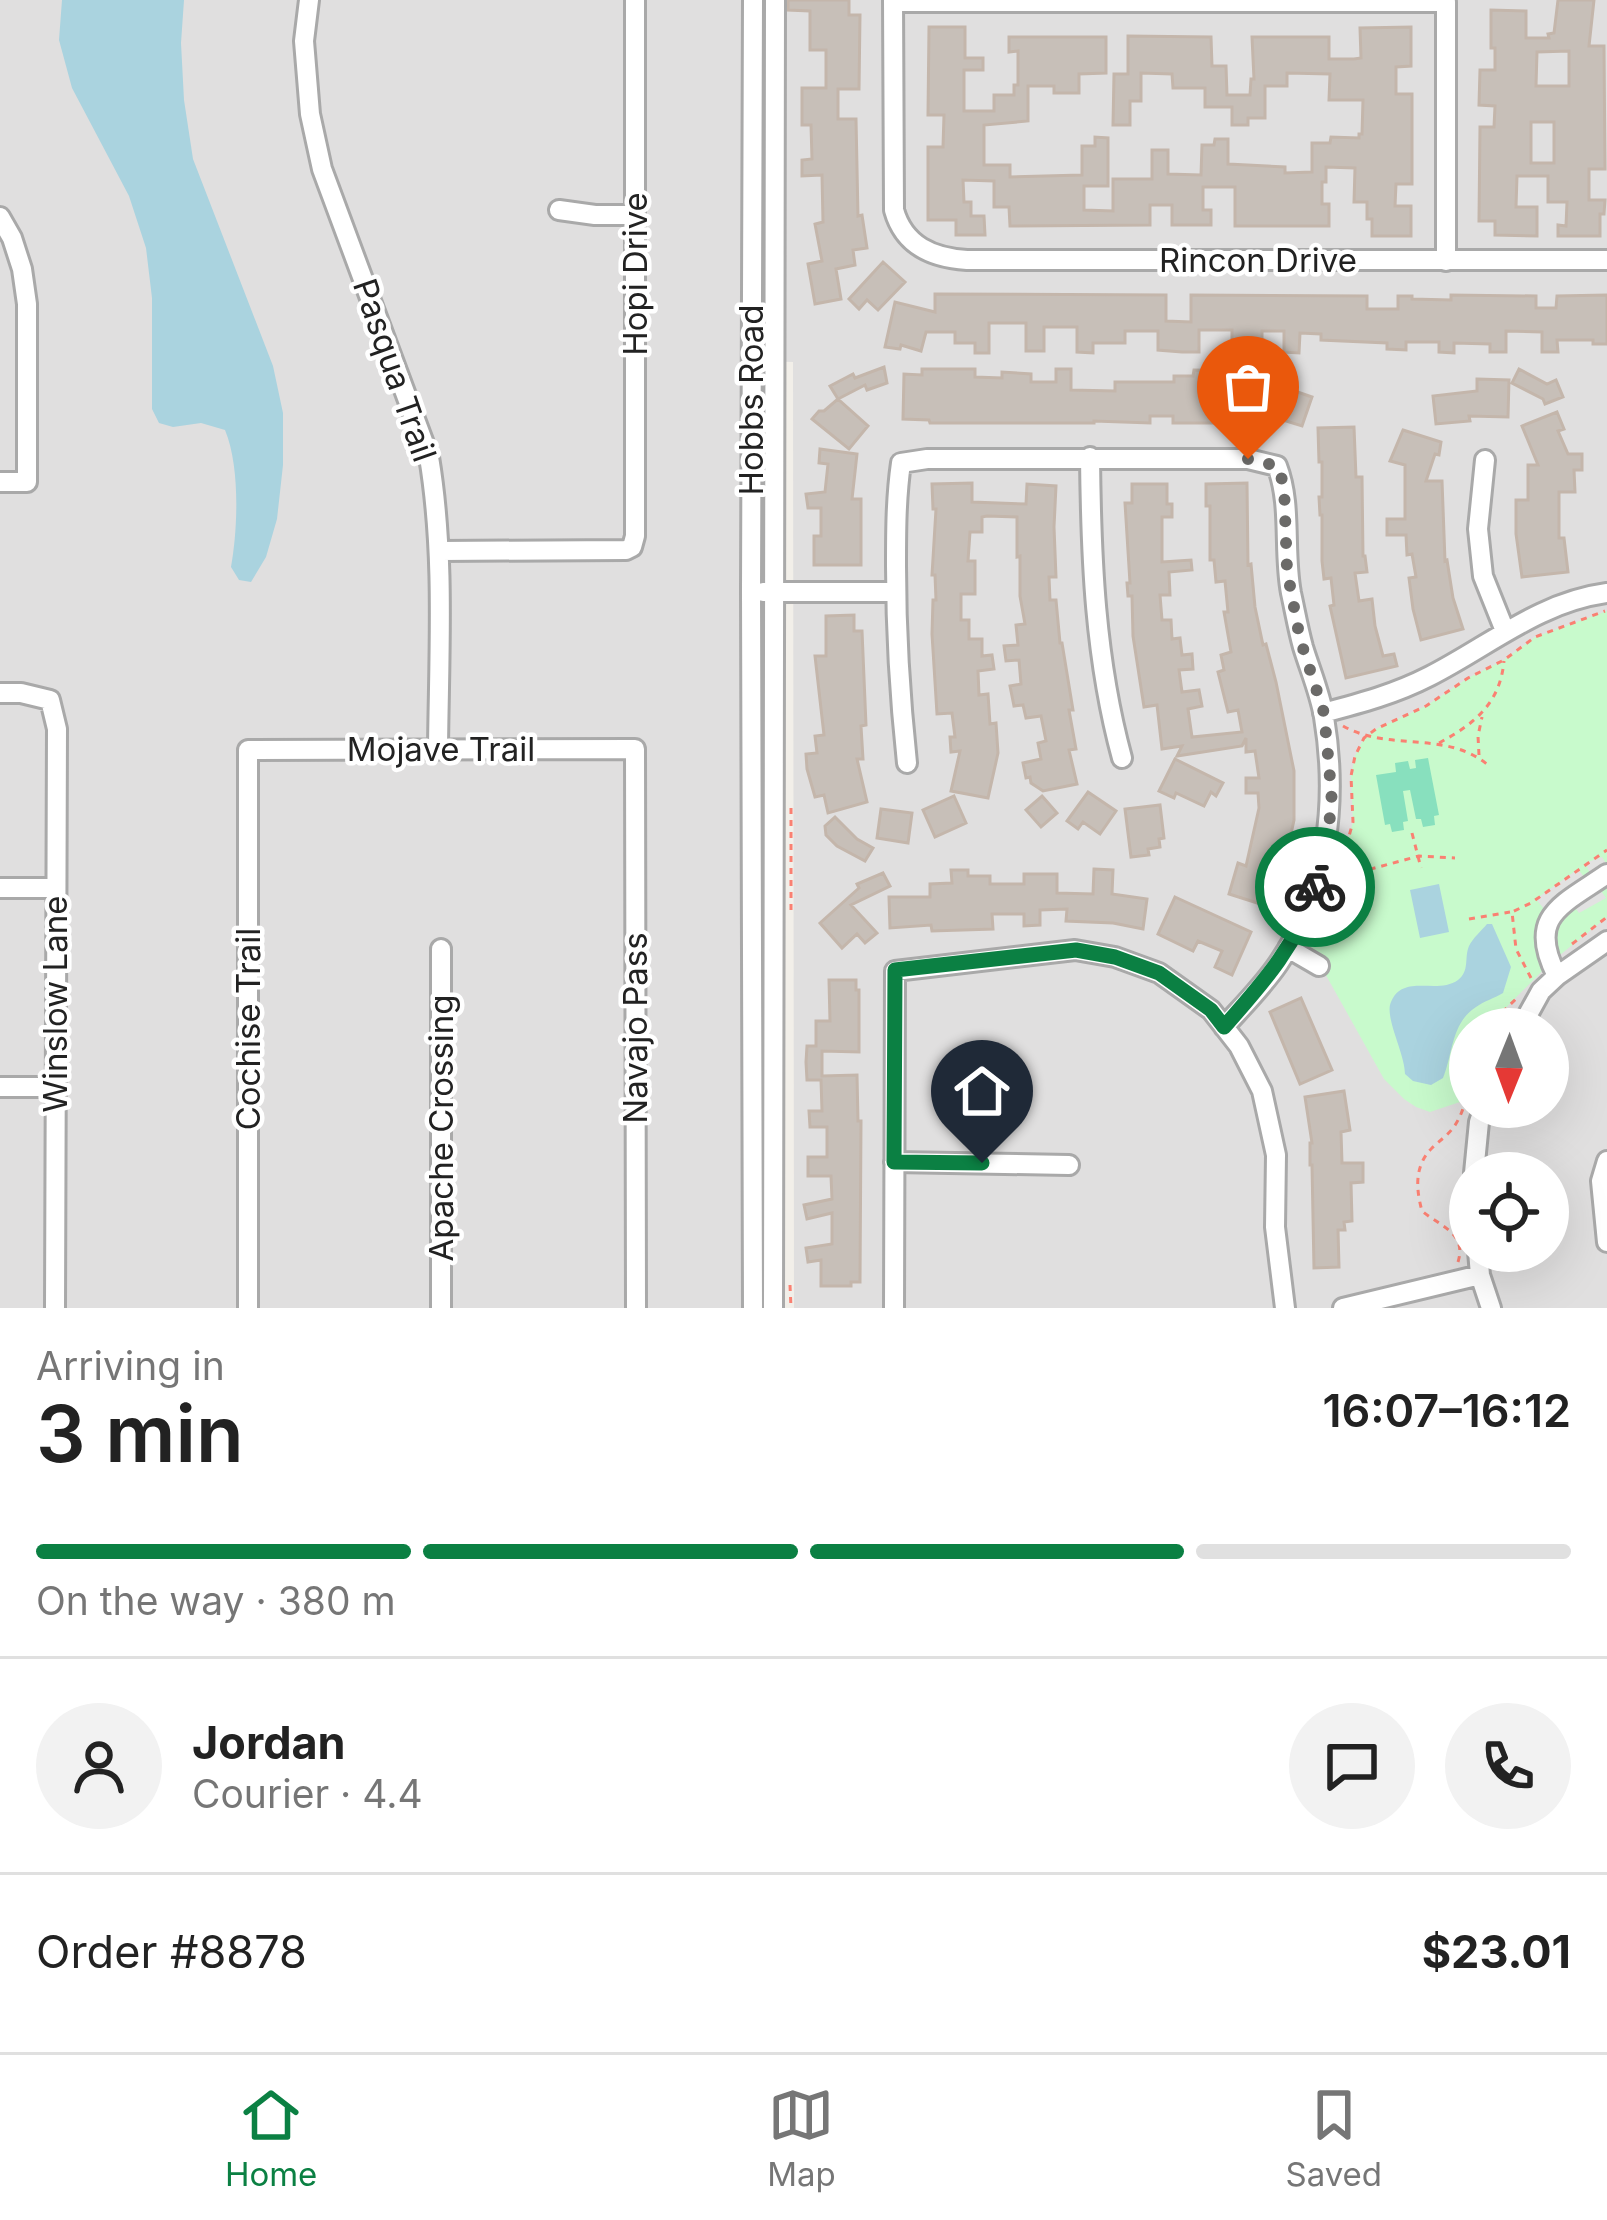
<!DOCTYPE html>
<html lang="en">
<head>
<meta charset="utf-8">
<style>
  :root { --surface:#fff; --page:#f2f2f2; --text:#222; --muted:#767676; --line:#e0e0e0; --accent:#0b8043 }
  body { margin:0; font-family:Inter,sans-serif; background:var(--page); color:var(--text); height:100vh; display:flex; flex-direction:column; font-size:45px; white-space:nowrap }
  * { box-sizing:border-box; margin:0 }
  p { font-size:39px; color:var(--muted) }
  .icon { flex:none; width:66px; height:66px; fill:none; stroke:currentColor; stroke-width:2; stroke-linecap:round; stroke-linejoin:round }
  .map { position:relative; height:1308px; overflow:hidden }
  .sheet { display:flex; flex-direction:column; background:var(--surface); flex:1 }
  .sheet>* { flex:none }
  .needle { width:78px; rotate:181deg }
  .controls { position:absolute; left:1449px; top:1008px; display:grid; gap:24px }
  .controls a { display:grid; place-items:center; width:120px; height:120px; border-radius:50%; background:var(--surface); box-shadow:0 12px 48px #0002; font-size:60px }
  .pin { position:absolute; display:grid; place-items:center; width:102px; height:102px; color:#fff; margin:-123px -51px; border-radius:50% 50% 50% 0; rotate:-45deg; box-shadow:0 0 12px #0007 }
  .pin .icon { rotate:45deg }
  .courier { position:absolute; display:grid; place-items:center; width:120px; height:120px; margin:-60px; border:9px solid #0b8043; border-radius:50%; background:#fff; color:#222; box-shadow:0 3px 15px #0007 }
  .summary em { font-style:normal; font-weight:600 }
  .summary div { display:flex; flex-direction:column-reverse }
  .summary { display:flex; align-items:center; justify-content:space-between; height:204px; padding:0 36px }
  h1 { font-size:78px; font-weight:600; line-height:90px }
  .bar { display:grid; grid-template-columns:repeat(4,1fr); gap:18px 12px; align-content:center; height:144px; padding:0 36px }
  .bar i { height:15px; border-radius:9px; background:var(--line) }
  .bar .on { background:var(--accent) }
  .bar p { grid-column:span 4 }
  .line { display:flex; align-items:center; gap:30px; padding:0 36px; border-top:3px solid var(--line) }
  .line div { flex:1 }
  .round { display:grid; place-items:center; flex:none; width:126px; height:126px; border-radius:63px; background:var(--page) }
  .dock { display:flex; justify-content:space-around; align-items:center; height:168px; border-top:3px solid var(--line); background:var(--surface); font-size:33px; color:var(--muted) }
  .dock a { display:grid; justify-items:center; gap:6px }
  .dock .on { color:var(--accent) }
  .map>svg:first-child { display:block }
  .residential { fill:#e0dfdf; fill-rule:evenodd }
  .grass { fill:#cdebb0 }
  .park { fill:#c8facc }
  .pitch { fill:#88e0be }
  .parking { fill:#e2e2e2 }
  .water { fill:#aad3df }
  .building { fill:#c7bfb8; stroke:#c4b6ab; stroke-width:3; fill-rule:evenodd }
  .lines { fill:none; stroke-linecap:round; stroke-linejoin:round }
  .minor-casing { stroke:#a9a9a9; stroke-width:24 }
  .path { stroke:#fa8072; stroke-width:3; stroke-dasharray:6 6; stroke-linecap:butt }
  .minor { stroke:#fff; stroke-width:18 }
  .done { stroke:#6b6a68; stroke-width:12; stroke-dasharray:0 21.6 }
  .route { stroke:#0b8043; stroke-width:15 }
  .labels { text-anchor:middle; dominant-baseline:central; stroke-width:9; stroke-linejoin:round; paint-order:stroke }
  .street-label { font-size:33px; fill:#222; stroke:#fff }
</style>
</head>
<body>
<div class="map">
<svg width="1607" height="1308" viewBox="0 0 1607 1308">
  <rect width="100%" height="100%" fill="#f2efe9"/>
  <path class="residential" d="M0,0h1607v1308h-813l-1,-946 -41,-1 1,947h-753zM1470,1029h78v78h-78zM1470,1173h78v78h-78z"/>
  <path class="grass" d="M763,832l3,2 -2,446 -3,-2 -1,-432z"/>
  <path class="park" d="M1607,611v306l-57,46 -65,66h-15v54l-4,17 -36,12 -14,-5 -12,-8 -20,-20 -57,-102 -8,-11 -21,-11 25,-30 6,-31 15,-15v-25l9,-32 -2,-46 4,-20 9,-18 12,-9 50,-23 42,-28 36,-18 31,-23z"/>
  <path class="pitch" d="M1428,758l11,57 -5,1 1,9 -12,2 -2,-8h-5l-6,-29 -7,1 5,30 -5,1 1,8 -12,2 -2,-8 -5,1 -9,-50 20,-3 -1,-9 13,-2 2,8 6,-1 -1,-8z"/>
  <path class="parking" d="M1602,857l5,8v18l-8,5 7,10 -27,15 -5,-7 -16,13 -16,43 -6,-13 1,-19 7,-21 -8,-10 42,-30 7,9 5,-5 -5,-10z"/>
  <path class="water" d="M62,0h122l-3,43 3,57 9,59 80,207 10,47v52l-6,54 -11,38 -15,25 -12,-2 -8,-13c7,-39 9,-101 -6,-137l-24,-7 -28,4 -14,-4 -7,-14v-111l-6,-50 -17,-52 -57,-108 -13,-48z
    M1439,884l10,48 -29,6 -10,-48z
    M1487,924h5l19,43 -8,26c-8,5 -19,8 -27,14 -25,16 -23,47 -33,71l-12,7 -18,-4 -8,-7c0,-21 -21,-57 -14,-72 12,-29 47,-7 67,-22 12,-9 6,-22 11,-34 4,-8 12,-15 18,-22z"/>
  <path class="building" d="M788,0h61v15h11l-1,74h-21v30h18l2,97 4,-1 5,33 -14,2 2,15 -19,4 5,30 -26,5 -7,-40 14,-3 -7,-37 8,-2 -1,-47 -20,1v-16l10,-1 -1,-34h-9v-37h24v-38h-16v-39l-22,-1z
    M1558,0h36l-5,46h15l1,123h-16v31h16l-1,14h-4v22h-42v-11l8,1 1,-24h-19v-26h-31l-1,31h21v29l-42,-1v-14h-16l1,-94h14l1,-21 -16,-1 1,-35h15v-22h-4v-38l35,1v27h23l-1,-4 6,-1zM1569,51v35h-33l1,-34zM1531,122h23v41h-23z
    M929,27h36v31h18v12h-19v41h30v-16h20v-10h4v-34l-9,1v-15h97v36l-27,1v19h-25v-7h-26v35l-44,4v40h26v12l72,-2v-29h13v-9l13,1v48h-24v24l29,1v-32h39v-29h16v24l33,1 1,-30h12l1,-6h13v25l57,3v6l27,-1v-29h18l1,-6 28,1v-4h3l1,-34h-34l1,-26 -43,-1v13h-22v32h-17v7h-16v-18h-27v-19h-32l-1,-14 -31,-1v28h-11v24h-17l1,-51h14v-38l83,1 1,29h14l1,29h23l1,-16h3l-2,-42h77v22h25l7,-1 -1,-30 51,-1v39l-15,1v27h16v90h-16l-1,22h16v30h-39v-17h-5v-17h-13l1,-34 -29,-1v15h-4v22h7v22h-94v-39h-32v23h8v15h-39v-20h-22v20l-140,1 -1,-19h-15v-26l-31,-1 1,22h7v14h13l1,19h-29v-15h-28v-73h15l1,-32h-16z
    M883,262l22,20 -27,28 -11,-10 -8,9 -10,-10z
    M935,294l231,1v26l25,1v-27l176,1v13h31v-13h14v3l39,1v-5l85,1v12h20l1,-12 50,-1v49h-14v-4h-36l1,12h-16v-20l-36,-1v21h-16v-8l-36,-1v10l-15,-1v-10h-33v8l-19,-1v-6l-66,-3v-6l-21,-1 -1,20 -15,-1v-21h-22v14h-30v-15h-33v22h-17l-24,-2v-19h-33v12h-32v10l-16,-1v-25h-33v24h-18v-28h-37v30h-14v-10h-20v-11h-29l-5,19 -20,-6 -1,4 -15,-2 10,-45 40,10z
    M884,367l3,16 -20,7 -2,-5 -27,14 30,27 -19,23 -37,-30 7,-8h5l14,-12 -8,-13 23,-12 2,4z
    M922,369h53v8l27,1v-6l29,2v8h25v-13h15v21l44,1v-9h59v-6h19l1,-6 54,1 -1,11 18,1 -1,40h-91v-7h-23v7l-56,-2v2h-164l-1,-3 -26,-1 1,-45 18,1z
    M1519,369l28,15 9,-4 7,17 -18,7 -2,-5 -31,-16z
    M1477,379l32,1 -1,37 -39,-1 1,5 -34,3 -3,-28 44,-5z
    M1283,387l29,10 -10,29 -29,-9z
    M1557,412l7,17 -6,2 10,23h14v16h-8l1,22h-16v46h5l4,34 -46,5 -6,-43v-34h12v-35h10l-16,-39z
    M1354,427l2,50h6l1,79h2l2,16 -12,1 4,28 13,-2 3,27 8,30 11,-2 3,12 -51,12 -16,-72 4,-1 -3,-27 -7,1 -2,-18v-46h-2l-1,-18h3v-35h-3l-1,-34z
    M1403,430l38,12 -2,13 -4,-1 -9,27h16l3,80 2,-1 6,38 10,31 -42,11 -8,-31 -4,-31 7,-1 -4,-23 -5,1 -1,-20h-19v-16h18v-54l-15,-4z
    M820,449l37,5 -5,45h9v66h-47v-29h7v-28h-13l-2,-14 19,-2 3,-28 -9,-1z
    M972,483v19l54,2 1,-20 29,2 -2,41 2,50h-7l1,23h6l4,43h2l11,67h-4l7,39 -7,1 8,34 -34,7 -12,-8 -1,-6 -4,1 -3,-15 18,-4 -3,-16 8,-2 -5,-25 -15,2 -3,-13 -9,1 -4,-20 11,-2 -2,-24 -13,1 -2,-15 14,-1 -2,-20 9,-1 -5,-28v-40l-3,1v-40l-30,-1 -5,1v15h-12l-2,29h7v33h-14v26h8v19h13v17l10,-1 2,14 -16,2 1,24 9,-1 2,30 6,-1 2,30 -10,45 -37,-7 9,-40 -9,1 -1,-15h5l-3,-24 -15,1 -5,-80 1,-34h3l-1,-25h-3l4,-66h-3l-1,-25z
    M1247,483l1,82 3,-1 4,43 8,38 3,-1 10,38 18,89v49l-9,41 -15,46 -41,-13 9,-31 8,3 13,-58 -1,-15h-12v-15h13l-4,-27 -9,1v-14l-4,8 -65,10 5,-10 -20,3 -5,-44 -13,2 -11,-71 -1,-40h-4l-1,-13h3l-5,-80h7v-19h35v20h5v13h-10v45l29,-2 1,10 -23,2 1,23h-10l2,25h9l1,19 8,-1 2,17 10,-1 1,15 -14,1 3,22 17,-2 3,16 -14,3 4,28 50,-5 -4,-22 -10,2 -10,-40 6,-2 -3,-15 10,-3 -7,-40h4l-3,-31 -9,1 -2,-22h-4v-54h-4v-22z
    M854,615v16h8l4,94 -5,1 2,33h-6l10,43 -39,11 -4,-18 -9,2 -8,-28 -1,-15 11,-1 -2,-17 9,-1 -9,-79h11v-40z
    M1175,759l48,24 -7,13 -5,-4 -7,14 -28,-13 -2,5 -15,-7z
    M1088,792l28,19 -16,23 -17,-12 -5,7 -11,-8z
    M954,796l12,27 -31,14 -12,-27z
    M1042,796l15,17 -16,14 -15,-17z
    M1160,805l4,33 -5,1 1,8 -12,2 1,6 -18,2 -6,-48z
    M881,809l31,4 -4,30 -31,-5z
    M835,817l22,22 16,9 -8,13 -28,-15 -11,-11 -1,-9z
    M1094,869l19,1 -1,24 35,5 -4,30 -30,-6 -47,-2 1,-12 -27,1v15l-16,1v-12h-32l1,15 -61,2 -1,-6 -41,3 -1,-31h41v-13l22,-1 -1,-13h17v6h22v8h34v-10h33v19l36,1z
    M883,873l7,13 -39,19 26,28 -12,10 -8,-9 -15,14 -22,-25 39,-35 -2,-4z
    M1175,897l76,35 -19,43 -17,-8 7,-16 -24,-10 -5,10 -35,-17z
    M829,980h27v10h3v62l-37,-1v25l35,-1 1,46h3l-1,161h-9v4h-30v-26l-13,2 -2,-14 26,-4v-31l-25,6 -3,-14 28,-6 -1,-23h-23v-19h19v-30h-17l-1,-16h13l-1,-31h-14l-1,-18 1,-16h9v-25h14z
    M1301,998l31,72 -32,14 -30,-72z
    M1344,1091l6,39 -9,2 1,31h21v19l-12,1 1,38 -8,1 1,8h-7l1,37 -25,1 -2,-103h-2v-22h2l-7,-46z"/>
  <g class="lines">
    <g class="minor-casing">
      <path id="minor" d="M309,0l-5,41 6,73 12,55 107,288c16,96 10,194 9,291
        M753,0l-2,591 2,717
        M893,0l1,210c10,36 39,48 73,50h640
        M893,2h553v259
        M559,210l36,5h40
        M0,217l12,21 10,31 5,35v178h-27
        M1090,457c1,102 5,202 32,301
        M1485,460l-7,69 5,47 22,55
        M440,551l186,-1 6,-3 3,-11v-536
        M763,592h133
        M0,693h21l29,7 7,29 -2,579
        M1323,713c38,-10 72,-19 107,-37 59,-30 109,-74 177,-83
        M907,763c-7,-65 -11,-131 -11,-197 0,-34 0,-68 5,-103l26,-4h321l29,7c15,39 6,85 14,127 4,18 7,36 12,54 7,23 17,46 21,70 14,85 4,175 -46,247 -15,22 -36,43 -54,63
        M0,888h55
        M1288,948l31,18
        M1557,976c-31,-60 5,-71 50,-102
        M1520,1029l21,-38 16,-15 50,-35
        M0,1087h55
        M1607,1161l-6,20 6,61
        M894,1162l175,3
        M1474,1173l5,-51 5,-15
        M1478,1251l2,24 11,33
        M248,1308v-558l387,-1 1,559
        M441,1308v-359
        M773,1308l2,-1308
        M894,1308l1,-337 180,-21 40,7 44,16 52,37 28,36 23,45 14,64 -1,72 10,81
        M1343,1308l137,-33"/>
    </g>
    <path class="path" d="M1343,726c47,26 103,4 145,39
      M1439,743c35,-19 61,-39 65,-82
      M1479,755l-1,-19 4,-19
      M1412,833l9,35
      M1346,872h14l59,-16 36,2
      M791,910v-104
      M1469,919l41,-7
      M1316,932l7,-7 6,-31 15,-15v-25l9,-32 -2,-46 4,-20 9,-18 12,-9 50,-23 42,-28 36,-18 31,-23 70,-26
      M1572,944l35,-27
      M1531,978l-15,-29 -4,-37 19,-9 76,-53
      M1485,1029l33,-32
      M1458,1262c9,-29 -17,-35 -36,-51 -6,-22 -8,-45 10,-63 7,-7 15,-12 21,-20 10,-13 13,-30 17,-45
      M790,1285l1,23"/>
    <use href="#minor" class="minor"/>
  </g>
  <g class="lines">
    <path class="done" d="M1248,459l29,7 7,19 3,85 13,69 24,74 5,53 3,37 -7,47 -10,37"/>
    <path class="route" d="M982,1163l-88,-1 1,-192 181,-20 39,7 44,16 52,37 13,17c38,-43 75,-84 91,-140"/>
  </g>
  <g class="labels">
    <g class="street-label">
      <text x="1258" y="260">Rincon Drive</text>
      <text transform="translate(635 274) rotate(-90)">Hopi Drive</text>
      <text transform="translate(395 370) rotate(71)">Pasqua Trail</text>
      <text transform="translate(751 400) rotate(-90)">Hobbs Road</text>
      <text x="441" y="749">Mojave Trail</text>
      <text transform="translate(55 1004) rotate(-90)">Winslow Lane</text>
      <text transform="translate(635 1028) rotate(-90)">Navajo Pass</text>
      <text transform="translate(248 1029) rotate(-90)">Cochise Trail</text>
      <text transform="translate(441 1128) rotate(-90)">Apache Crossing</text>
    </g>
  </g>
</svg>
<div class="controls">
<a><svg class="needle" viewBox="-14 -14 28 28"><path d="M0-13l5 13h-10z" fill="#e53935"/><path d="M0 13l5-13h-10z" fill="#767676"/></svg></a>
<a><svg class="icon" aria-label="locate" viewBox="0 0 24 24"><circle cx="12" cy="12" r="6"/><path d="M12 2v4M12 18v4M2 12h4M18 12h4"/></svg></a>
</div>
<div class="pin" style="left:1248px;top:459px;background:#ea580c"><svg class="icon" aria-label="bag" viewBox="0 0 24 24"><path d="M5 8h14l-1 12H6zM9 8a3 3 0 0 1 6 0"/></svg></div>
<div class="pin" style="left:982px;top:1163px;background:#1f2937"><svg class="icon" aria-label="home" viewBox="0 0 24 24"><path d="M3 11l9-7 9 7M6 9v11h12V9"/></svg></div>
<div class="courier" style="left:1315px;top:887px"><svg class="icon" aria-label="bike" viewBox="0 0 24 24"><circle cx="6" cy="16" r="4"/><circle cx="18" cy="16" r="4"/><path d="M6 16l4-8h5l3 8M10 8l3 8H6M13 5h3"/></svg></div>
</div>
<section class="sheet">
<div class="summary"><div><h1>3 min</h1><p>Arriving in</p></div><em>16:07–16:12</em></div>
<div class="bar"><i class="on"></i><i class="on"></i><i class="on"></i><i></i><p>On the way · 380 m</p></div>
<div class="line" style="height:216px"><a class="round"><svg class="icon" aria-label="person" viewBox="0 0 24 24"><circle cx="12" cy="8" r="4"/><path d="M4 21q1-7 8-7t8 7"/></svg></a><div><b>Jordan</b><p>Courier · 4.4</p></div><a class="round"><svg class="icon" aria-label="chat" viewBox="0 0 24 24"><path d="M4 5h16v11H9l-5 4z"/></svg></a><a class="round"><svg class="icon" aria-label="phone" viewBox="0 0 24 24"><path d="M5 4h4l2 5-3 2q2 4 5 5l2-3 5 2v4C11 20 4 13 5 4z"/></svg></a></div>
<div class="line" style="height:156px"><div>Order #8878</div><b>$23.01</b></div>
</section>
<nav class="dock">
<a class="on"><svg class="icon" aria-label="home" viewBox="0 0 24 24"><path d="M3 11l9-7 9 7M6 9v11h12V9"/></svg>Home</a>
<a><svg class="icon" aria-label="map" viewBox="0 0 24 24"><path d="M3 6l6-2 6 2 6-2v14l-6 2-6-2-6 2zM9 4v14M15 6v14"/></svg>Map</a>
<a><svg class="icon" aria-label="saved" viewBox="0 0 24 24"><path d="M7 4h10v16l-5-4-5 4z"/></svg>Saved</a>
</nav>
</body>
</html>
